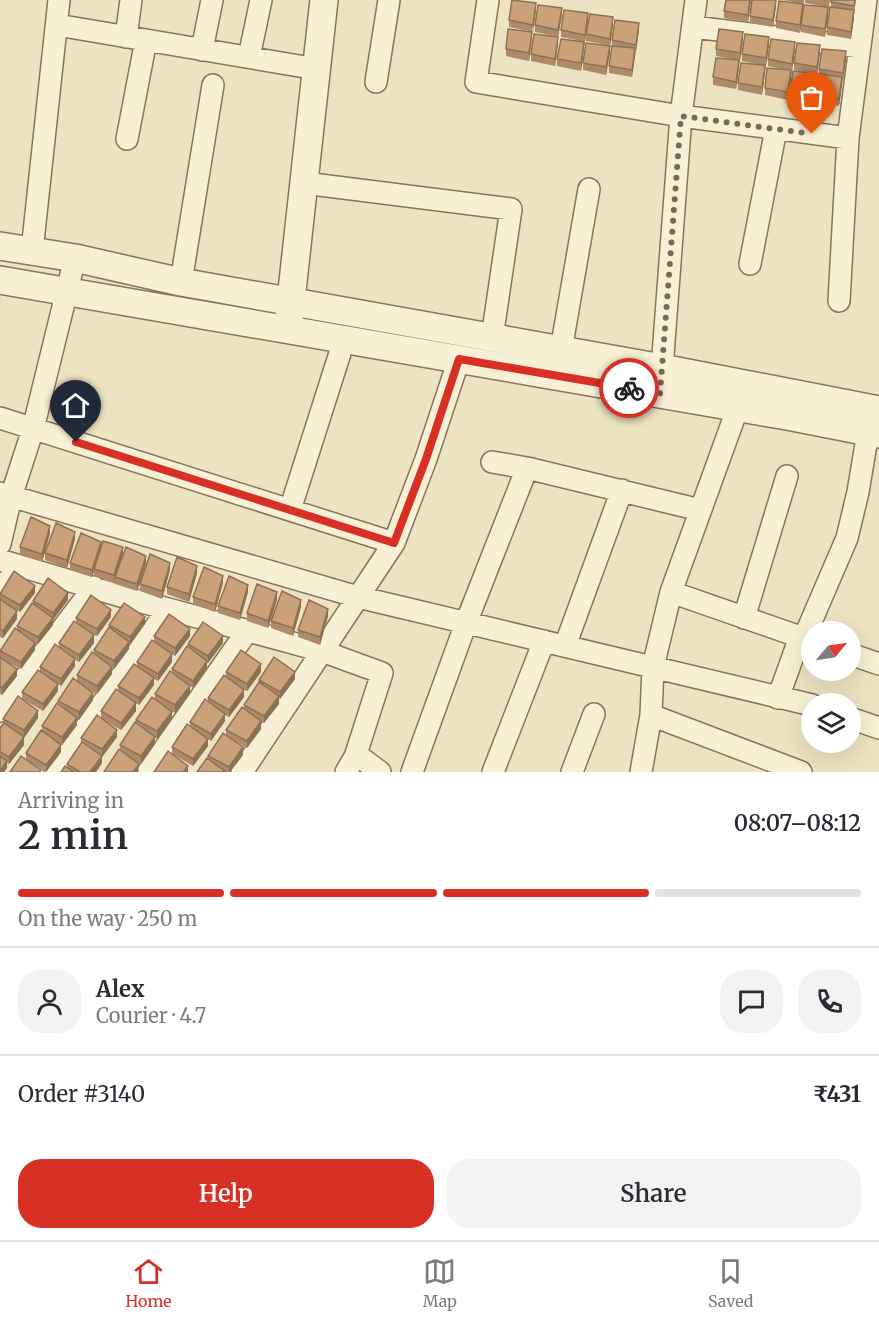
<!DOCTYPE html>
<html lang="en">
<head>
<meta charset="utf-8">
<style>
  :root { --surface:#fff; --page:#f2f2f3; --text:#2b2b33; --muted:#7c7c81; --line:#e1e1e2; --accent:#d93025 }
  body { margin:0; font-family:Merriweather,serif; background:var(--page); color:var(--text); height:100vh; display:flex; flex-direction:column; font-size:22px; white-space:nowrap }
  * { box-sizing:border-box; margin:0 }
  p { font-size:20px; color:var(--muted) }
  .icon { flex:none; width:33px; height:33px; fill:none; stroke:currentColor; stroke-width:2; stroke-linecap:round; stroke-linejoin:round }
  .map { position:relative; height:772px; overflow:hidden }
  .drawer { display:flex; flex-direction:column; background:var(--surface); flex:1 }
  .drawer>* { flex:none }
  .needle { width:39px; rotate:61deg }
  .buttons { position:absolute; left:801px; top:621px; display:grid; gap:12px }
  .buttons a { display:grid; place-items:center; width:60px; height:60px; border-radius:50%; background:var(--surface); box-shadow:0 6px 24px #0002; font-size:30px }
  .pin { position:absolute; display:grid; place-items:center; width:51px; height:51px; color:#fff; margin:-62px -26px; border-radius:50% 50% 50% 0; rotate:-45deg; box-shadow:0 0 6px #0007 }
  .pin .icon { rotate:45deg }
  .courier { position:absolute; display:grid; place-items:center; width:60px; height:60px; margin:-30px; border:4px solid #d93025; border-radius:50%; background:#fff; color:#222; box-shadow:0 2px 8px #0007 }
  .headline em { font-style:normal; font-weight:600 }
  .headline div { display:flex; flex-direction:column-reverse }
  .headline { display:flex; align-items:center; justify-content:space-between; height:102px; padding:0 18px }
  h1 { font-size:39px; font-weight:600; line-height:45px }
  .bar { display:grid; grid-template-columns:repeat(4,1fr); gap:9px 6px; align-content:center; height:72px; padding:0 18px }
  .bar i { height:8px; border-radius:4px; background:var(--line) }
  .bar .current { background:var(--accent) }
  .bar p { grid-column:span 4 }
  .line { display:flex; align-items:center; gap:15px; padding:0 18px; border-top:2px solid var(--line) }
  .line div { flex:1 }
  .round { display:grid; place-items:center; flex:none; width:63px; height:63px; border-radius:24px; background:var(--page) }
  .primary-button { display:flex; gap:12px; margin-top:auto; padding:12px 18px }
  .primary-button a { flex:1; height:69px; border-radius:24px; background:var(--accent); color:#fff; font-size:24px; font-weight:600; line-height:69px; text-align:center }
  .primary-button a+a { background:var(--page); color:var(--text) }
  .tabs { display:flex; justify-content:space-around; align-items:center; height:84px; border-top:2px solid var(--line); background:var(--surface); font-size:16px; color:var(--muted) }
  .tabs a { display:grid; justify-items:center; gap:3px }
  .tabs .current { color:var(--accent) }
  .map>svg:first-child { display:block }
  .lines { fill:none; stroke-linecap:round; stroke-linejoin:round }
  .minor-casing { stroke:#86755a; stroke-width:24 }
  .tertiary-casing { stroke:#86755a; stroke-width:30 }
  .minor { stroke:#f8f0d5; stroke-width:21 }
  .tertiary { stroke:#f8f0d5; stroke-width:27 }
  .wall { fill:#ae8a68 }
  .shaded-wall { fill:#8d7155 }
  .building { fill:#caa179; stroke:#8d7155; stroke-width:1.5 }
  .done { stroke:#766b57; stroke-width:6; stroke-dasharray:0 10.8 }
  .route { stroke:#d93025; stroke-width:8 }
</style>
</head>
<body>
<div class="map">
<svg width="879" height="772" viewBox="0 0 879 772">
  <rect width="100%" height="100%" fill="#ede3c2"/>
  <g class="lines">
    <g class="minor-casing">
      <path id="minor" d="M488,0l-12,82 205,34 167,22
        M57,25l260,44
        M693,27l167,20
        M126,37l5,-37
        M202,50l10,-50
        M249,57l12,-57
        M376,82l13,-82
        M127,139l19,-99
        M304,183l207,26 -19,129
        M32,251l27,-251
        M750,264l26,-135
        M181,282l32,-197
        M839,301l9,-163 18,-138
        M561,350l28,-161
        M661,382l20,-266 15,-116
        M0,418l394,125
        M492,462l35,6
        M0,493l358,104 454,108
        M290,510l50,-157
        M0,544l11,-47 22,-68 42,-171
        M0,560l124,37 198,54 60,22 -26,81 24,18
        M0,591l19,-25
        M671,592l67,-185
        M744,618l43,-142
        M804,638l43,-100 11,-46 10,-60
        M565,646l57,-156
        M850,654l29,10
        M778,698l22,-61
        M0,711l94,-124
        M651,715l2,-48 18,-75 141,49
        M850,718l29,10
        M55,772l113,-163
        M148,772l100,-142
        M242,772l152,-229 32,-84 33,-100
        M346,772l10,-17
        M412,772l54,-149 61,-155 173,42
        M493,772l51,-131
        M572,772l22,-58
        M641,772l10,-57 150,57"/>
    </g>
    <g class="tertiary-casing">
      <path id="tertiary" d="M0,246l75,12 106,24 481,86 217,42
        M0,280l787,136 92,18
        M289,318l35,-318"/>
    </g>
    <use href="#minor" class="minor"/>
    <use href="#tertiary" class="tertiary"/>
  </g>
  <path class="wall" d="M751,0l-3,22 -24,-4v-7z
    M783,0h21l-4,33 -24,-5v-7l23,-18z
    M805,0h25l-5,37 -24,-5v-7l24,-18 -20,-4z
    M831,0h25l-5,39 -24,-4v-8l4,-19z
    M776,6l-3,21 -23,-4v-7z
    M536,10l-4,22 -3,29 -23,-5v-7l23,-18 -20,-4v-7z
    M562,15l-4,22v7l-3,22 -24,-5v-7l24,-18 -20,-4v-7z
    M588,20l-7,51 -24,-5v-7l24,-18 -20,-4v-7z
    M613,24l-7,51 -23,-5v-7l24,-18 -21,-4v-7z
    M639,30l-7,47 -23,-4v-7l3,-20v-6z
    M743,39l-7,50 -23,-4v-8l23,-17 -20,-4v-7z
    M769,44l-7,51 -24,-5v-7l23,-18 -19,-4v-7z
    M795,49l-7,51 -23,-5v-7l21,-18 -18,-4v-7z
    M820,53l-7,50 -23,-4v-8l23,-17 -19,-4v-7z
    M846,59l-7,47 -23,-4v-8l3,-20v-5z
    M50,533l-8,29 -22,-8v-7z
    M75,539l-8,29 -22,-8v-7z
    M101,549l22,5 -4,14 27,-5 -6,19 30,-12 -8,29 -22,-8v-7l-3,7 -22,-7v-5l-1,4 -20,-7v-5l-2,6 -22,-7v-7z
    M197,573l-8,29 -22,-8v-7z
    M223,583l-8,29 -22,-8v-7z
    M248,592l-8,28 -22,-7v-7z
    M0,593h35l-15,19 -5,-3 2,10 -14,19 -3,-1z
    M68,600l-15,20v-1v6l-15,19 -3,-1v7l-14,19 -14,-7 10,14 -15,19 -2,-1v7v-51l17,-20v-4l16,-23v-2z
    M277,600l-9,28 -21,-7v-8z
    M301,607l-8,29 -22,-8v-7z
    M328,616l-8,29 -22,-8v-7z
    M111,617l-14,19 -6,-3 3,10 -15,19 -4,-2v6l-14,20 -3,-2v7l-15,20 -19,-11 14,18 -14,20v7l-15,19 -2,-1v5l-3,4h-4v-44l3,-4v-5l19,-20v-7l18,-21v-4l19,-20v-4l17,-21v-4z
    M145,624l-15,20 -1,-1v6l-15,20 -2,-2v7l-15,20 -12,-7 8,13 -14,20 -2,-2v7l-15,20 -8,-5 7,12 -15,20 -13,-8 8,8 -15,-13v-6l16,-22v-5l16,-22v-3l19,-20v-6l17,-21v-4l15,-23v-2z
    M154,636h36l-15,20 -5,-3 2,9 -14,19 -4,-2v6l-15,20 -3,-2v8l-15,19 -19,-11 15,18 -15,20v6l-6,9h-35l6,-5v-3l14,-21v-5l20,-20v-7l17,-20v-5l19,-20v-4l17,-20z
    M223,643l-15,20h-1v5l-14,20 -3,-2v7l-15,20 -12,-7 9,13 -15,20 -2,-2v7l-14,20 -9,-5 7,12 -1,1h-34l16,-22v-5l16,-22v-3l19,-20v-6l17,-21v-4l16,-23v-2z
    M226,672h35l-14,19 -5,-2 2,8 -15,20 -4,-2v6l-14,20 -3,-2v7l-15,20 -19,-11 14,17 -16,-18v-7l18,-21v-4l18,-20v-4l18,-21z
    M295,679l-15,20 -1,-1v6l-15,19 -3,-1v7l-14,19 -10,-6 6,13 -13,17h-33l11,-13v-3l18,-21v-5l18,-22v-3l15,-23v-2z"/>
  <path class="shaded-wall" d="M750,0h1l-3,22v-7z
    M776,0v6l-3,21v-7z
    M536,3v7l-3,22v-7z
    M803,4v7l-3,22v-8z
    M828,7v7l-3,23v-8z
    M562,8v7l-4,22v-7z
    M854,10v8l-3,21v-7z
    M588,13v7l-3,22v-7z
    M613,17v7l-3,22v-7z
    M639,23v7l-3,22v-7z
    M532,32v7l-3,22v-8z
    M743,32v7l-3,22v-8z
    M558,37v7l-3,22v-7z
    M769,37v7l-3,22v-8z
    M584,42v7l-3,22v-8z
    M795,42v7l-3,22v-7z
    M820,45v8l-3,21v-7z
    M610,46v7l-4,22v-8z
    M635,48v8l-3,21v-7z
    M846,51v8l-3,22v-8z
    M739,60v8l-3,21v-7z
    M765,65v8l-3,22v-8z
    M791,70v7l-3,23v-8z
    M817,74v7l-4,22v-7z
    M842,77v7l-3,22v-7z
    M50,526v7l-8,29v-8z
    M75,532v7l-8,29v-8z
    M101,542v7l-9,28v-7z
    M123,547v7l-9,29v-8z
    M146,556v7l-9,28v-7z
    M170,563v7l-8,29v-8z
    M197,566v7l-8,29v-8z
    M223,576v7l-8,29v-8z
    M248,585v7l-8,28v-7z
    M35,586v7l-15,19v-7z
    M277,592v8l-9,28v-7z
    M68,593v7l-15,20v-7z
    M301,600v7l-8,29v-8z
    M328,609v7l-8,29v-8z
    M111,610v7l-14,19v-7z
    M17,611v8l-14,19v-7z
    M145,617v7l-15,20v-7z
    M53,618v7l-15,19v-7z
    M190,629v7l-15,20v-8z
    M94,635v8l-15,19v-7z
    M223,636v7l-15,20v-7z
    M129,642v7l-15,20v-8z
    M35,643v7l-14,19v-7z
    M172,654v8l-14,19v-7z
    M75,659v7l-14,20v-7z
    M207,661v7l-14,20v-7z
    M261,664v8l-14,19v-7z
    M112,667v7l-15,20v-8z
    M17,669v7l-15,19v-7z
    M295,672v7l-15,20v-7z
    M154,678v7l-15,20v-7z
    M58,684v7l-15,20v-7z
    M190,686v7l-15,20v-8z
    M244,690v7l-15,20v-7z
    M93,693v7l-14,20v-8z
    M279,696v8l-15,19v-7z
    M136,703v8l-15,19v-7z
    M38,711v7l-14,20v-8z
    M172,712v7l-15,20v-8z
    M225,714v7l-14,20v-7z
    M77,718v7l-15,20v-8z
    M261,721v8l-14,19v-7z
    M117,730v7l-15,20v6l-6,9h-6l12,-16v-7z
    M24,737v8l-15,19v-7z
    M155,737v7l-14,20v-8z
    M208,739v7l-15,20v-7z
    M61,745v7l-15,20v-7z
    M243,747v8l-13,17h-1v-5z
    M7,761v7l-3,4h-4z
    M139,764l-1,8h-5z
    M188,766v6h-5z"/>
  <path class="building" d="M512,0l24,3 -3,22 -24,-5z
    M726,0h24l-2,15 -24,-4z
    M752,0h24l-3,20 -23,-4z
    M831,0h24l-1,6 -23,-4z
    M779,1l24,3 -3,21 -24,-4z
    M538,5l24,3 -4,22 -23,-5z
    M804,5l24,2 -3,22 -24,-4z
    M830,7l24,3 -3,22 -24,-5z
    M564,10l24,3 -3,22 -24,-5z
    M590,14l23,3 -3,22 -24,-5z
    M615,20l24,3 -3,22 -24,-5z
    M508,29l24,3 -3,21 -23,-4z
    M719,29l24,3 -3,21 -24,-4z
    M534,34l24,3 -3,22 -24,-5z
    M745,34l24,3 -3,21 -24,-4z
    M561,39l23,3 -3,21 -24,-4z
    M771,39l24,3 -3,22 -24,-5z
    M586,43l24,3 -4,21 -23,-4z
    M797,43l23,2 -3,22 -23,-4z
    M612,46l23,2 -3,22 -23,-4z
    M822,49l24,2 -3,22 -24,-4z
    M716,58l23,2 -3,22 -23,-5z
    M741,63l24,2 -3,22 -24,-4z
    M767,68l24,2 -3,22 -23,-4z
    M793,71l24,3 -4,22 -23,-5z
    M819,74l23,3 -3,22 -23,-5z
    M31,517l19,9 -8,28 -22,-7z
    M56,523l19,9 -8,28 -22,-7z
    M81,533l20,9 -9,28 -22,-7z
    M103,541l20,6 -9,28 -20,-6z
    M126,547l20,9 -9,28 -22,-7z
    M150,554l20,9 -8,28 -22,-7z
    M177,557l20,9 -8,28 -22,-7z
    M204,567l19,9 -8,28 -22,-7z
    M14,571l21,15 -15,19 -20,-11z
    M229,576l19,9 -8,28 -22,-7z
    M48,578l20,15 -15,20 -20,-12z
    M257,584l20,8 -9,29 -21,-8z
    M282,591l19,9 -8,28 -22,-7z
    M91,595l20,15 -14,19 -21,-11z
    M0,599l17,12 -14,20 -3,-2z
    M309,600l19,9 -8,28 -22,-7z
    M32,603l21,15 -15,19 -21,-11z
    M124,603l21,14 -15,20 -21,-12z
    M169,614l21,15 -15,19 -21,-12z
    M74,621l20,14 -15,20 -20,-12z
    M203,622l20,14 -15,20 -20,-12z
    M109,627l20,15 -15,19 -20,-11z
    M15,628l20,15 -14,19 -21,-11z
    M152,640l20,14 -14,20 -21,-12z
    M55,644l20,15 -14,20 -21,-12z
    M187,646l20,15 -14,20 -21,-12z
    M241,650l20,14 -14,20 -21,-12z
    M92,652l20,15 -15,19 -20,-11z
    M0,657l17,12 -15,19 -2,-1z
    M274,657l21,15 -15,20 -21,-12z
    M134,664l20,14 -15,20 -21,-12z
    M38,670l20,14 -15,20 -21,-12z
    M170,671l20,15 -15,19 -20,-11z
    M224,675l20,15 -15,20 -21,-12z
    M73,678l20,15 -14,19 -21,-11z
    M259,682l20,14 -15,20 -20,-11z
    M116,689l20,14 -15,20 -20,-12z
    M18,696l20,15 -14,19 -21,-11z
    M152,697l20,15 -15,19 -21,-11z
    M205,699l20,15 -14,20 -21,-12z
    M57,703l20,15 -15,19 -20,-11z
    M242,707l19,14 -14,20 -21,-11z
    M97,715l20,15 -15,19 -21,-11z
    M135,722l20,15 -14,19 -21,-11z
    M4,723l20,14 -15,20 -9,-5v-24z
    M187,724l21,15 -15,20 -21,-12z
    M41,730l20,15 -15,20 -20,-12z
    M223,733l20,14 -14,20 -21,-11z
    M82,742l20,14 -12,16h-10l-13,-8z
    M119,749l20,15 -6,8h-29z
    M168,751l20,15 -5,6h-29z
    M0,756l7,5 -7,10z
    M21,756l20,14 -2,2h-29z
    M207,758l19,14h-29z
    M65,766l9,6h-13z"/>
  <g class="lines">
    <path class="done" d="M629,388l31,6 21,-278 131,18"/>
    <path class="route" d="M76,442l318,101 32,-84 33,-100 170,29"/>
  </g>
</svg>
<div class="buttons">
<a><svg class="needle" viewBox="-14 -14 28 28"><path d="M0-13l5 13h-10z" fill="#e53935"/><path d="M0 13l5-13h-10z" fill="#7c7c81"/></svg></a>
<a><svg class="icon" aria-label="layers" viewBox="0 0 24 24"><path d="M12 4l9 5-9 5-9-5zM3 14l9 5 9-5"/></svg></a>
</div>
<div class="pin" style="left:812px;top:134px;background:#ea580c"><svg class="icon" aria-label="bag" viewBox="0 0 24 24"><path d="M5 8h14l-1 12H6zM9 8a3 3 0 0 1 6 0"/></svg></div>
<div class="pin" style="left:76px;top:442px;background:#1f2937"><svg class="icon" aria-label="home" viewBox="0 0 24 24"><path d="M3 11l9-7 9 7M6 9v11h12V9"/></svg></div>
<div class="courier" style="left:629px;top:388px"><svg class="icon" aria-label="bike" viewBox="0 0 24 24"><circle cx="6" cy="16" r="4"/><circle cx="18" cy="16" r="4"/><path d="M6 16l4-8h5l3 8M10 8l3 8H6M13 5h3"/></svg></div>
</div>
<section class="drawer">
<div class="headline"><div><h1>2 min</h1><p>Arriving in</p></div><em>08:07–08:12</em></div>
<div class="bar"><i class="current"></i><i class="current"></i><i class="current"></i><i></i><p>On the way · 250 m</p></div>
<div class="line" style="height:108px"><a class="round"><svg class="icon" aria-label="person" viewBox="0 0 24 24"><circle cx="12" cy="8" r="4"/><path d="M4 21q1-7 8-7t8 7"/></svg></a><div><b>Alex</b><p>Courier · 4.7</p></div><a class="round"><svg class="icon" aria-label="chat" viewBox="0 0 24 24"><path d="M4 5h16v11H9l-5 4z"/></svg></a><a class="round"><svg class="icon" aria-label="phone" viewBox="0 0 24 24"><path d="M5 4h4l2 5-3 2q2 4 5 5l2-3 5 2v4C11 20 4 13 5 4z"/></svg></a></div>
<div class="line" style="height:78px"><div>Order #3140</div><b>₹431</b></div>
<div class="primary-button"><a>Help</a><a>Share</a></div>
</section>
<nav class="tabs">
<a class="current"><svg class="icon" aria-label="home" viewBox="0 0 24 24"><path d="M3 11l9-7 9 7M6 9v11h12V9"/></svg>Home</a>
<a><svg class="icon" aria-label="map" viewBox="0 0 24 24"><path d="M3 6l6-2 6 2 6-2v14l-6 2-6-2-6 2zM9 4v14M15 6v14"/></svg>Map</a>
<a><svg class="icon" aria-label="saved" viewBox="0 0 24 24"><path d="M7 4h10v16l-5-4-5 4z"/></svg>Saved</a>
</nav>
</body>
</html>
